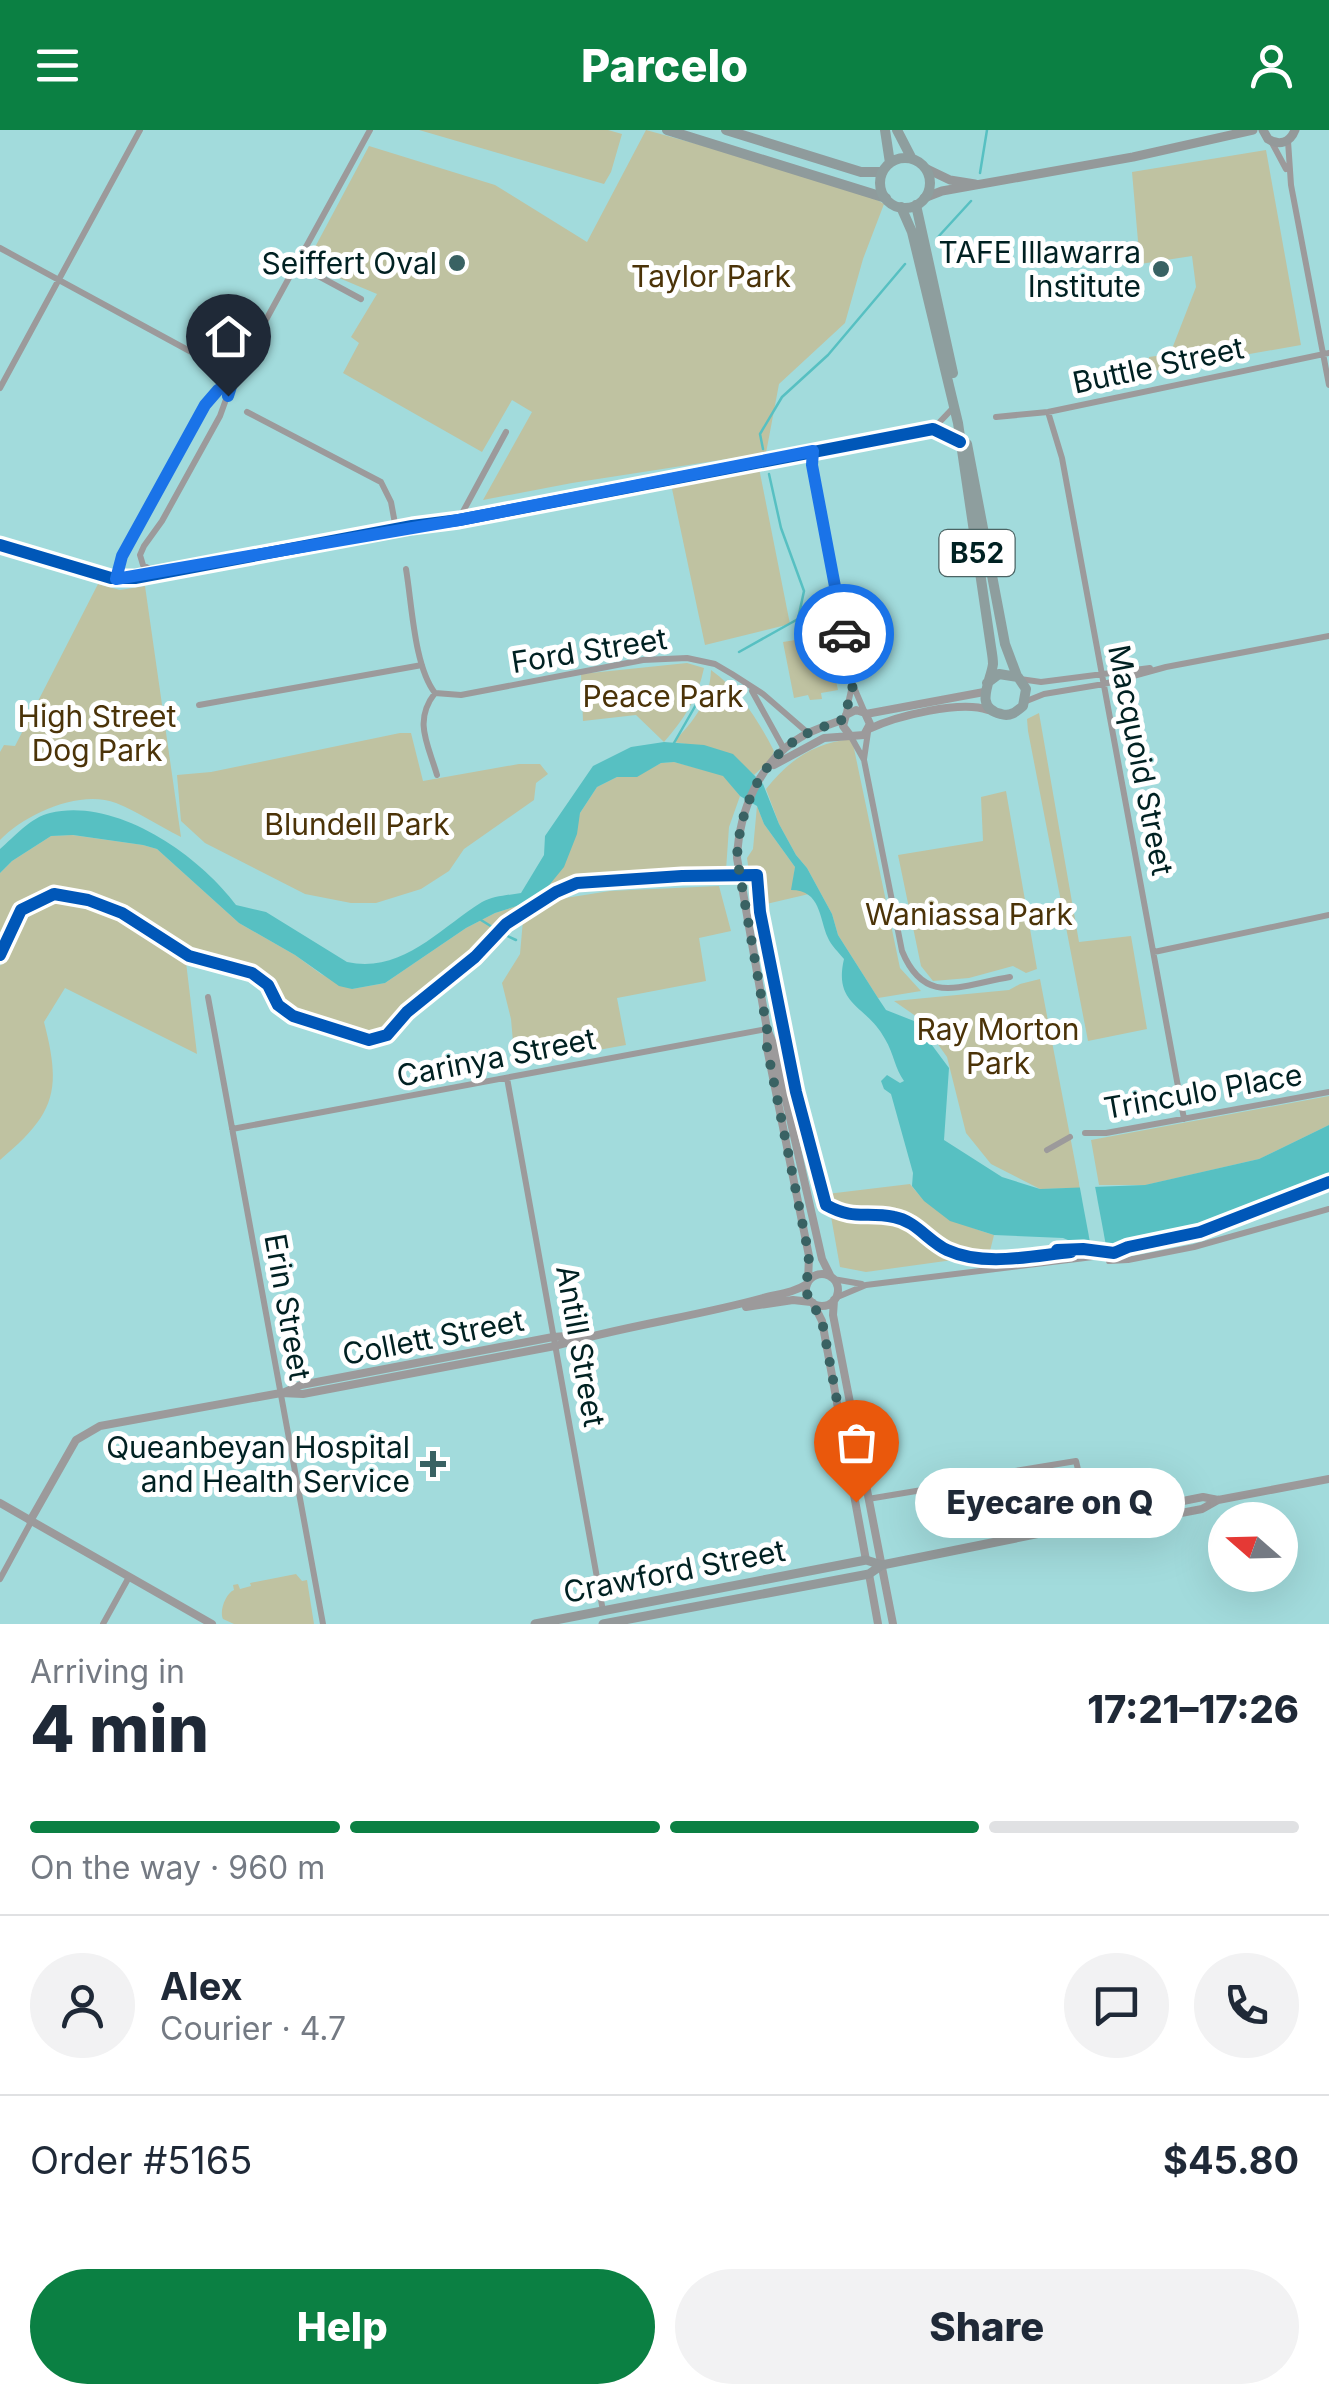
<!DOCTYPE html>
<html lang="en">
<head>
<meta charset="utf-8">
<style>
  :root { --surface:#fff; --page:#f2f2f3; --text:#1f2937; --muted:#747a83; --line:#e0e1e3; --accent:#0b8043 }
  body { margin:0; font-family:Inter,sans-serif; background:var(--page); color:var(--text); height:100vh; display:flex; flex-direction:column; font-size:38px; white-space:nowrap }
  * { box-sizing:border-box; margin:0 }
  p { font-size:32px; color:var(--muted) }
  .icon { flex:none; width:55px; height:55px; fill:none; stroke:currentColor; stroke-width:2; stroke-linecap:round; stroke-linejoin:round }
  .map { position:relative; height:1494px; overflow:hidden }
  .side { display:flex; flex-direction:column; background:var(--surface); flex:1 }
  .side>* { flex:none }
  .needle { width:65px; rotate:290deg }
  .fabs { position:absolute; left:1208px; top:1372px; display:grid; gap:20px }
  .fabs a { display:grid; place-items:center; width:90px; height:90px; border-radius:50%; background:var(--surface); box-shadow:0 10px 40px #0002; font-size:50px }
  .pin { position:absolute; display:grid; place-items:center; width:85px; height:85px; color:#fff; margin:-102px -42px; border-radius:50% 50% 50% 0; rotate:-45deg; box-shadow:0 0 10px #0007 }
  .pin .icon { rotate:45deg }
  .courier { position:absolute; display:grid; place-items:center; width:100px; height:100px; margin:-50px; border:8px solid #1a73e8; border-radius:50%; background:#fff; color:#222; box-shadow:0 2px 12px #0007 }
  .bubble { position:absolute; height:70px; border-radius:35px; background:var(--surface); box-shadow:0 10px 40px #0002; font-size:32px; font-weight:800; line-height:70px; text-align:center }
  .overview em { font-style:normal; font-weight:800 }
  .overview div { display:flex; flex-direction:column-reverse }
  .overview { display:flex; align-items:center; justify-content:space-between; height:170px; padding:0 30px }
  h1 { font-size:65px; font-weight:800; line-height:75px }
  .bar { display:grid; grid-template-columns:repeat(4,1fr); gap:15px 10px; align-content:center; height:120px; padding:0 30px }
  .bar i { height:12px; border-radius:8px; background:var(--line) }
  .bar .active { background:var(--accent) }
  .bar p { grid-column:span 4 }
  .line { display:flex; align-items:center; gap:25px; padding:0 30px; border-top:2px solid var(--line) }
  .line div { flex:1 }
  .round { display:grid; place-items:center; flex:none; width:105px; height:105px; border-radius:52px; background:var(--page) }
  .cta { display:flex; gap:20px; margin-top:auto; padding:20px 30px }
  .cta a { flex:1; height:115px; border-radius:60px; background:var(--accent); color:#fff; font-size:40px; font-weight:800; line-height:115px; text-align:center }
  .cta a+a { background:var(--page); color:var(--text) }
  header { display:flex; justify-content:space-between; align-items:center; height:130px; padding:0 30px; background:var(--accent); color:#fff; font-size:45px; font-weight:800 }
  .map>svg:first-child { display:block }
  .green { fill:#bfc2a1 }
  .water { fill:#57c0c2 }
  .pier { fill:#a2dbdc }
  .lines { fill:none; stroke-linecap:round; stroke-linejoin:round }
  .stream { stroke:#57c0c2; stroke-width:2.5 }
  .minor { stroke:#9c9a9b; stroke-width:6 }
  .tertiary { stroke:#9c9a9b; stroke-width:8 }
  .secondary { stroke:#94999a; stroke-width:9 }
  .primary { stroke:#8f9b9c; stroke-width:10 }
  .trunk { stroke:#8e9e9e; stroke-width:10 }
  .cycleway-casing { stroke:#fff; stroke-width:19 }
  .cycleway { stroke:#0057b8; stroke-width:12 }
  .done { stroke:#396263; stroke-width:10; stroke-dasharray:0 18 }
  .route { stroke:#1a73e8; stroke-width:12 }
  .poi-dot { fill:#396263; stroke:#fff; stroke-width:4 }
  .labels { text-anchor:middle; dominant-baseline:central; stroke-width:10; stroke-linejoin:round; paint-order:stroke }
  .shield { fill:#fff; stroke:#4c6464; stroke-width:2.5 }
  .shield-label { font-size:28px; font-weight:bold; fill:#002122 }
  .poi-label { font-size:30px; fill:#002122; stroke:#fff; text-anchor:end }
  .park-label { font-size:30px; fill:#4b3308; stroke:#fff }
  .street-label { font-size:30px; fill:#002122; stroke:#fff }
</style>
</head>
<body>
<header><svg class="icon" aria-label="menu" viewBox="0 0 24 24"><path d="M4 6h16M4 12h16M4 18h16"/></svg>Parcelo<svg class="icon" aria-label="person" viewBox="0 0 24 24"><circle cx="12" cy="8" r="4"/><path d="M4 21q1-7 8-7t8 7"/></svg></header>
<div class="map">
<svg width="1329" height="1494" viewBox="0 0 1329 1494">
  <rect width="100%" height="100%" fill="#a2dbdc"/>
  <path class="green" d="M419,0h189l14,4 -11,38 -7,12z
    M646,0l211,58 27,16 -21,55 -18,64 -66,61 -13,69 -194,30 -89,17 49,-88 -20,-12 -30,52 -139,-79 16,-30 -8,-6 26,-43 -71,-30 63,-118 126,39 92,57z
    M1266,20l35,195 -153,27 1,-15 21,-3 26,-67 -4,-31 -52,8 -8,-92z
    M759,338l31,156 -85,21 -34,-161z
    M98,454l22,6 25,-4 36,251c-22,-11 -43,-25 -65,-34 -36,-14 -91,11 -116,37v-88l4,-7 11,1z
    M826,505l12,55 -17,3 1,6 -12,1 -2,-5 -14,3 -11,-56z
    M687,533l17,5c-6,30 -20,51 -40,74l-28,-27 -53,6 -2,-47z
    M711,540c29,21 47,50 63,81l-4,9 -16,15c-34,-31 -37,-26 -81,-33 21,-20 37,-42 38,-72z
    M1039,583l40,229 52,-6 16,93 -59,12 -60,-310 -1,-12z
    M400,603h11l12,48 96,-17h21l8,10 -12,9 -2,17 -70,49 -15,22 -28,18 -45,14h-25l-46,-9 -100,-51 -24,-22 -4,-46 34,-3z
    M852,609l48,229 21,23 -43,7 -40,-63 -6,-21 -25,-46 -11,-13 -17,-31 -13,-35c24,-30 48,-46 86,-50z
    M674,632l49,13 17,21 -11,31 -3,43 -132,9 -37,9 -55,35 -34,36 -89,77 -10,1 -73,-22 -12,-6 -14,-25 -17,-13 -69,-20 -48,-36 -48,-19 -31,-6 -20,5 -19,13 -18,32v-67l12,-12 39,-25 21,-1 71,10 14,4 82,74 56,32 26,19 31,15 33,-6 81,-55 29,-15 34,-11 42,-57 9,-32 17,-26 20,-10 20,-1 24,-13z
    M1006,661l31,178 -11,4 -13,-7 -44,12 -36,3 -12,-15 -23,-111 85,-14 -2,-44z
    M757,676l7,18 31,43 -2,15 16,12 -55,13 -7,-49 6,-9z
    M719,756l12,45 -32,7 7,43 -89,17 9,47 -111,20 -4,-46 -9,-36 18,-29 3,-34 36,-21 51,-8z
    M55,769c36,6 69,17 99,38 11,8 21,17 32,25l11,92 -132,-66 -21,34c18,69 11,92 -44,138v-194l29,-52z
    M1040,849l40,209 -40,1 -49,-25 -25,-31 -19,-76 -27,-38 -26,-18 115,-11 11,-6z
    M1329,966v29l-70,34 -113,26h-47l-8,-45z
    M910,1054c24,31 49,40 84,51l-5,20 -123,17 -26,-5 -13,-73z
    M296,1444l6,7 5,-1 7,44h-80l-11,-5c-4,-8 3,-26 11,-29l-1,-5 5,-1 2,5 11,-3 -1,-3z"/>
  <path class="water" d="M664,612l40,3 29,9 30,30 16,40 17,31 11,13 25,46 6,21 40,63 8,12 28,11 35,47 -5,72 58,37 38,12 105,-4 114,-26 70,-34v47l-27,18 -21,4 -31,16 -107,31 -55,7 -25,-10 -69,-3 -44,-14 -26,-20 -12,-15 1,-13 -22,-79 -7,-5 -3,-8 6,-6 13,8 4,-2c-9,-12 -10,-27 -19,-42 -18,-34 -52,-33 -41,-80 -5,-6 -13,-14 -16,-21 -9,-20 -7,-48 -37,-48l4,-23 -31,-43 -7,-18 -17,-10 -17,-20 -49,-14 -13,1 -24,14h-20l-20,10 -17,26 -3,21 -13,33 -18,22 -17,13 -34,11 -29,15 -81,55 -33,6 -13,-3 -44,-31 -56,-32 -82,-74 -14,-4 -70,-10 -22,1 -39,25 -12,12v-24c14,-12 31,-32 50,-36 66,-16 149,42 186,92l30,7 81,50c55,12 93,-34 135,-60 11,-6 27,-7 39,-9l23,-38 1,-19 48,-70 38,-19z"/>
  <path class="pier" d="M1094,1051l13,70 -15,2 -13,-70z"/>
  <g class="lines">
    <path class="stream" d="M980,43l7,-43
      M938,107l33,-36
      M763,319l-3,-15 22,-37 46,-42 77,-91
      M739,522l59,-33 6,-28 -23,-63 -12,-54
      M674,613l31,-54
      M481,790l16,10
      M501,803l15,7"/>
    <path class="minor" d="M1271,11l15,28
      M1288,11l3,44 38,200
      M0,118l208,113 25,19
      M298,135l63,34
      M0,258l140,-258
      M247,282l134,70 10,20 5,27
      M1048,282l14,46 122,661
      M996,287l52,-5 281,-59
      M934,298l19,-20
      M813,321l-1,14 41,220 12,28
      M459,389l47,-87
      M0,415l111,33h24l277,-52 47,-6 474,-91 27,13
      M406,439c6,35 8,97 29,124l26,2 182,-35 44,-2 28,6 17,10 31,20 45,39
      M157,443l-14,-8 -3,-10 4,-9 18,-25 58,-105 13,-36 137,-250
      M116,449l6,-23 83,-151 13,-15 15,-10
      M1020,549l21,3 109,-14
      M752,561l32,58
      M435,563c-22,28 -7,51 2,82
      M1024,572l20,-8 60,-10 62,-17 163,-31
      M199,575l223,-40
      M845,587l7,-31
      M850,605l14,25 38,191c23,56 59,34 108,26
      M864,629l4,-27
      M1154,822l175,-37
      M208,867l115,627
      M507,948l96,533
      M232,999l535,-100
      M1085,1003h21l223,-41
      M1047,1020l23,-13
      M1109,1131l19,-1 66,-13 135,-38
      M833,1149l29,5
      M835,1168l31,-13 227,-28
      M868,1369l84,-14 15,-6 109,-18 15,64
      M0,1449l31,-57
      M103,1494l26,-47"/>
    <path class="tertiary" d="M866,584l118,-22
      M869,599c27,-13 92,-29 119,-19
      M774,635l50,-27 40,-3 6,-11 -5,-11 -9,-3 -10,5 -3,11 6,8
      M767,899l6,14 49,216 9,18
      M806 1160a16 16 0 1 1 32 0a16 16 0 1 1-32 0Z
      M808,1152l1,-26 -42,-208v-19l-30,-171c2,-46 22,-97 64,-121 13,-8 29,-12 43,-18
      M834,1170l-1,15 60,309
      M813,1173l9,18 44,239
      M746,1177l47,-7 18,2
      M285,1262l16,-7 252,-48 27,-2
      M0,1373l212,121
      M1153,1377l50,-10 15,3 111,-21
      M1155,1388l47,-9 16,-9
      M30,1391l46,-81 24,-14 181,-33 22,1 252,-48c68,-20 139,-29 208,-48 15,-4 30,-5 44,-14
      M869,1444l9,50"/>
    <path class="secondary" d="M1263,0l5,9c11,7 22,4 27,-9
      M925,38l25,12 25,4
      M924,68l18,-7 191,-34 120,-27
      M535,1494l331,-64 16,5
      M603,1494l266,-50 13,-9 258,-52"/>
    <path class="primary" d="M667,0l219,68
      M726,0l135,42h21"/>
    <path class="trunk" d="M885,0l5,33
      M897,0l15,29
      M880 53a25 25 0 1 1 50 0a25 25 0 1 1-50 0Z
      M916,75l37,168
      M901,77l11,25 46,191 33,224c1,6 2,12 2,17 -2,17 -20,44 8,50 9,3 15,-2 22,-8l3,-17 -8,-12 -19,-3 -12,9
      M967,314l38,200 12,32
      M1153,1377l2,11 -15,-5z"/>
    <g class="cycleway-casing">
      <path id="cycleway" d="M0,415l111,33h24l277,-52 47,-6 474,-91 27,13
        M0,825l21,-45 33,-16 34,6 34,13 67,43 63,17 16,12 10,20 15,11 76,24 18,-5 20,-23 68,-55 31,-33 50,-32 21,-9 105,-7 75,-1 3,37 36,180 30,113c29,16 39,6 68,12 22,4 34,24 53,33 37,17 84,6 124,2
        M1057,1120l26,-1 31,4 14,-6 72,-15 129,-50"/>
    </g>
    <use href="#cycleway" class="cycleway"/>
  </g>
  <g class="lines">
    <path class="done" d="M844,504l9,51 -9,34c-14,6 -30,10 -43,18 -42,24 -62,75 -64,121l30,171v19l42,208 -3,36 16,29 34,181"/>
    <path class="route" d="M228,266l5,-16 -15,10 -13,15 -83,151 -6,23 343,-59 354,-69 -1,14 32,169"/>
  </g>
  <g class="poi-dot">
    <circle cx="457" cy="133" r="10"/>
    <circle cx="1161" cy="139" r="10"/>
    <path d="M428 1319h10v10h10v10h-10v10h-10v-10h-10v-10h10z"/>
  </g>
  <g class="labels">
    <rect class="shield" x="939.5" y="400" width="75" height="46" rx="8"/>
    <g class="shield-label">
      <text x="977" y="423">B52</text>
    </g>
    <g class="poi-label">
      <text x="1141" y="122">TAFE Illawarra<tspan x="1141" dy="34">Institute</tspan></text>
      <text x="437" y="133">Seiffert Oval</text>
      <text x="410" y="1317">Queanbeyan Hospital<tspan x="410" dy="34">and Health Service</tspan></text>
    </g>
    <g class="park-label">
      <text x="711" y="146">Taylor Park</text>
      <text x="663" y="566">Peace Park</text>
      <text x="97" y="586">High Street<tspan x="97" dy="34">Dog Park</tspan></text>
      <text x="357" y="694">Blundell Park</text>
      <text x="969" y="784">Waniassa Park</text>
      <text x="998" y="899">Ray Morton<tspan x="998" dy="34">Park</tspan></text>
    </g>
    <g class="street-label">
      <text transform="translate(1158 235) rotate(-12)">Buttle Street</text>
      <text transform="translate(589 520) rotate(-9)">Ford Street</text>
      <text transform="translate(1141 630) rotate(79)">Macquoid Street</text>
      <text transform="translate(496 927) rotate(-11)">Carinya Street</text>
      <text transform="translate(1203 961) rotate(-10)">Trinculo Place</text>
      <text transform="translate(288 1177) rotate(80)">Erin Street</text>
      <text transform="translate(433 1207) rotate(-11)">Collett Street</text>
      <text transform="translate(581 1216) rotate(80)">Antill Street</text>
      <text transform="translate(674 1441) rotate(-11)">Crawford Street</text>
    </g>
  </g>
</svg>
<div class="fabs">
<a><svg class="needle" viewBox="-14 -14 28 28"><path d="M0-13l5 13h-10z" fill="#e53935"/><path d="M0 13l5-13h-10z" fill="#747a83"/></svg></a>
</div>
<div class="pin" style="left:856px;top:1372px;background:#ea580c"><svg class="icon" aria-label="bag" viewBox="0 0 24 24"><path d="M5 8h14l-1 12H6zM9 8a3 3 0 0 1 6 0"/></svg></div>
<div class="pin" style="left:228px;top:266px;background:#1f2937"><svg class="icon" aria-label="home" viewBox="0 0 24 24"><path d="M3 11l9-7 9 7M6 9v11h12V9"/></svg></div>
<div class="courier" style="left:844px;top:504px"><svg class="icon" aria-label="car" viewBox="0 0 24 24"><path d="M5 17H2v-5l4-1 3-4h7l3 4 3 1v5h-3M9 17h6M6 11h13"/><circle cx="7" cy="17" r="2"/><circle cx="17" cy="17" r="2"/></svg></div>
<div class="bubble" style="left:915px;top:1338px;width:270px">Eyecare on Q</div>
</div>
<section class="side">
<div class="overview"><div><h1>4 min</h1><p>Arriving in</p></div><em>17:21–17:26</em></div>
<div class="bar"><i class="active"></i><i class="active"></i><i class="active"></i><i></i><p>On the way · 960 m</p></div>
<div class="line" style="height:180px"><a class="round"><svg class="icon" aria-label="person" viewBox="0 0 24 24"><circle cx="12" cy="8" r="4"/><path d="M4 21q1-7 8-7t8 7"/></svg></a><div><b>Alex</b><p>Courier · 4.7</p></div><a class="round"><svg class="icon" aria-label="chat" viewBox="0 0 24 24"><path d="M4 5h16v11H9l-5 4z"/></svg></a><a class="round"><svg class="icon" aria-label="phone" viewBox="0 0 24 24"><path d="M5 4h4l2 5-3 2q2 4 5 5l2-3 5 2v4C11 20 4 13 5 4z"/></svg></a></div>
<div class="line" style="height:130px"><div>Order #5165</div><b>$45.80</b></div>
<div class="cta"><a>Help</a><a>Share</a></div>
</section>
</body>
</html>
